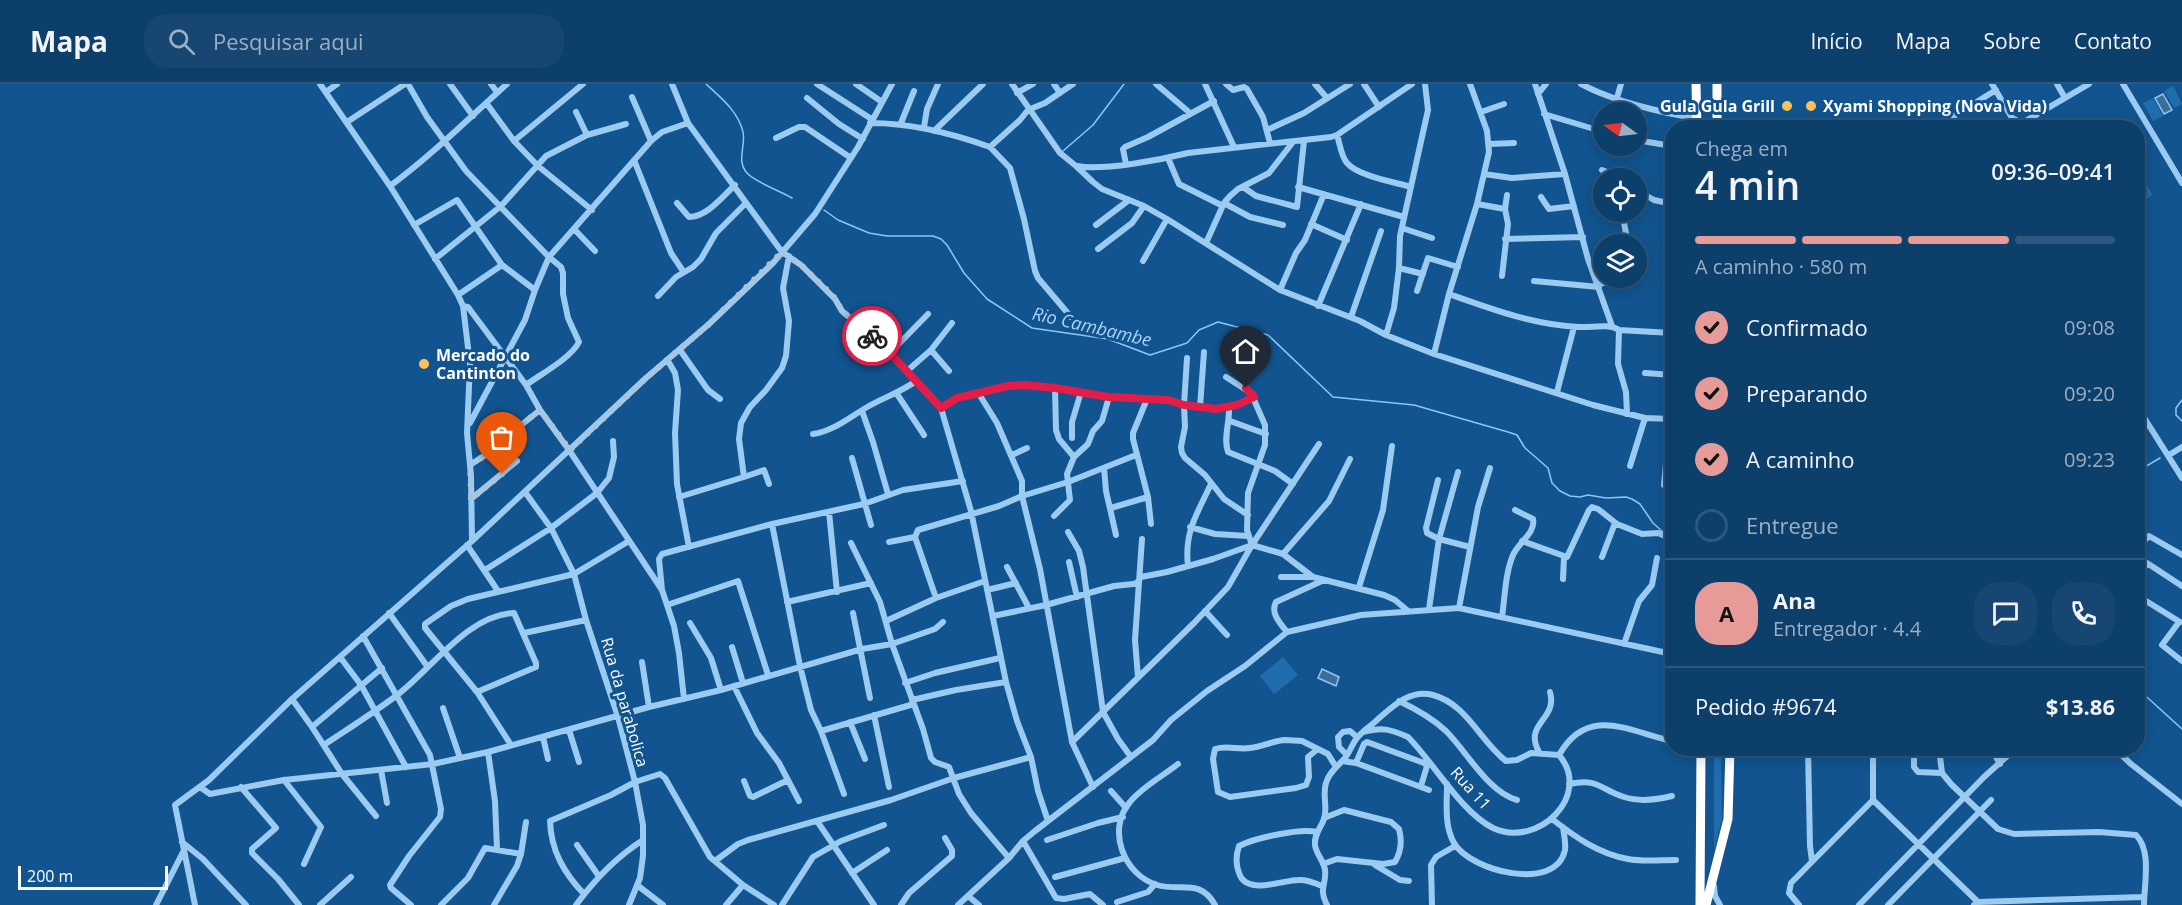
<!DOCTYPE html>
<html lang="pt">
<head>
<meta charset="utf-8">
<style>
  :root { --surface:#0d3f6b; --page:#164671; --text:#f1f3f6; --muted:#9aafc1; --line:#2d587e; --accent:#e69b98 }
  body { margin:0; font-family:"Open Sans",sans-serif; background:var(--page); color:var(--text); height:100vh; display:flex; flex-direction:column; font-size:22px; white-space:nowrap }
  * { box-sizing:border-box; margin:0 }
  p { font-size:20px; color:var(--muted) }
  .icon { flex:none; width:33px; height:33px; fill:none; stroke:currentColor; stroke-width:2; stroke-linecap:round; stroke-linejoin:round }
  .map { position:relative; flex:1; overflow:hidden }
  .sheet { position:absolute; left:1665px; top:36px; width:480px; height:636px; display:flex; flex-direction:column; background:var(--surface); border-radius:24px; box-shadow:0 3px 15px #0003,0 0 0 2px var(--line) }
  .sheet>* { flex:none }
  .needle { width:39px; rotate:284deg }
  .fabs { position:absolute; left:1593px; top:18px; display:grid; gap:12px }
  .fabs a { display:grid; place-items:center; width:54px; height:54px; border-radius:50%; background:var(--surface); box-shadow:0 3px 15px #0003,0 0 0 2px var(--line); font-size:30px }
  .scale { position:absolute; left:18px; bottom:15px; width:150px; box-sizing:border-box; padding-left:6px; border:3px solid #fff; border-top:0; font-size:16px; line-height:21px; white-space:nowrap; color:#fff; -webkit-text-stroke:4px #11548f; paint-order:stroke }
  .pin { position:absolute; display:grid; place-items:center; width:51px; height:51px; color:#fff; margin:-62px -26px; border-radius:50% 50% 50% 0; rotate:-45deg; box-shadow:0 0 6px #0007 }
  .pin .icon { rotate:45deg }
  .courier { position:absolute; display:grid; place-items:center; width:60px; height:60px; margin:-30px; border:4px solid #e11d48; border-radius:50%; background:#fff; color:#222; box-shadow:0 2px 8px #0007 }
  .headline em { font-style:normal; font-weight:600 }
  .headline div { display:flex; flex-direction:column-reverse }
  .headline { display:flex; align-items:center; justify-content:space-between; height:102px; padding:0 30px }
  h1 { font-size:39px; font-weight:600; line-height:45px }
  .bar { display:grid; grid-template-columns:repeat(4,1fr); gap:9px 6px; align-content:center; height:72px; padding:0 30px }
  .bar i { height:8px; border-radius:4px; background:var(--line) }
  .bar .active { background:var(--accent) }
  .bar p { grid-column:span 4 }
  .line { display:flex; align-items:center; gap:15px; padding:0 30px; border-top:2px solid var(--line) }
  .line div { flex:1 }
  .round { display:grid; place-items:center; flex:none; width:63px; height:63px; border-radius:24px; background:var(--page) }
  ol { padding:0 30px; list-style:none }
  li { display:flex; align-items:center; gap:18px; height:66px }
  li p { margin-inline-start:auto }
  li .icon { padding:6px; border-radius:50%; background:var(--accent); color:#111; stroke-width:4 }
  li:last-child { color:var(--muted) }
  li i { width:33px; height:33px; border:3px solid var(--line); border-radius:50% }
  header { display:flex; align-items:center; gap:36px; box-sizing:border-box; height:84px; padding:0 30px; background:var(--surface); border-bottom:2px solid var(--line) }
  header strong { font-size:28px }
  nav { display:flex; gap:33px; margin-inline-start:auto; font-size:21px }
  .search { width:420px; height:54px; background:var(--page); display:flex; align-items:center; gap:15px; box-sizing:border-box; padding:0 21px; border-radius:24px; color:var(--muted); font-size:22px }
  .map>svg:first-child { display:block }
  .green { fill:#206dad }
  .water { fill:#3d6d98; stroke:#8dc7f5; stroke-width:1.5 }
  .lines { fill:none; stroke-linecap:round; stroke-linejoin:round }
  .stream { stroke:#8dc7f5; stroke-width:1.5 }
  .minor { stroke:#9ccbf2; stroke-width:6 }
  .highway { stroke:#fff; stroke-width:9 }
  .done { stroke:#acc3d8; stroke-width:6; stroke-dasharray:0 10.8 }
  .route { stroke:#e11d48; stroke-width:8 }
  .poi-dot { fill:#ffc15d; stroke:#11548f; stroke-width:2 }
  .labels { text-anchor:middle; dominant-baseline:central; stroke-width:6; stroke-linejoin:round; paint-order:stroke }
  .poi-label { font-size:16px; font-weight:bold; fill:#fff; stroke:#11548f; text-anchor:start }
  .street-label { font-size:16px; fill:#fff; stroke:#11548f }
  .water-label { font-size:18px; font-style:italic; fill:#a8d4f9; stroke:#11548f }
</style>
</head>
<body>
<header>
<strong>Mapa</strong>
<div class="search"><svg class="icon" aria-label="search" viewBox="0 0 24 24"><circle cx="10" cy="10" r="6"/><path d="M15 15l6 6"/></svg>Pesquisar aqui</div>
<nav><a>Início</a><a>Mapa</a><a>Sobre</a><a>Contato</a></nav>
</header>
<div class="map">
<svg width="2182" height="821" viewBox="0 0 2182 821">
  <rect width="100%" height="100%" fill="#11548f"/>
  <path class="green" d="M2173,2l9,18 -8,4 -10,-17z
    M2153,14l10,18 -10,5 -10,-18z
    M2140,91l13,20 -12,7 -3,-5v-21z
    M1283,573l15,18 -24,19 -14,-18z
    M1714,665h7l1,70 -8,32z"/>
  <path class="water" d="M2163,10l9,16 -8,4 -9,-16z
    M1322,585l17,8 -3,9 -18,-8z"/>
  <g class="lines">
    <path class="stream" d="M706,0c15,14 32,27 37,48 3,13 -7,29 4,41 8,9 33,18 45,25
      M1063,67l30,-26 31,-41
      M824,126l14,10 31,13 18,3h46l8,3 6,6 17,28 23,26 45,29 76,11 42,16 37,-12 12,-13 19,-8 50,13 65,62 81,8 94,27 9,3 8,13 23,20 4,15 8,8 10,5 10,1 8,-2 18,3 20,-1 6,2 8,5 13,19 11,10
      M2182,316l-6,8v7l6,6
      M2138,387l22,-13
      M2138,605l44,40"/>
    <path class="minor" d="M320,0l70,102 68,109 5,11 7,58 -3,69 4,43 1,65
      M408,0l19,33 39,54 83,86 12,10 2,6v21l5,24 11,24c-8,16 -38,32 -53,43
      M450,0l23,32
      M491,0l6,8
      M672,0l16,39 94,129 19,13 34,34 7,12 48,42 51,55 30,103 35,171 11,39 14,36 7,34 10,30
      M817,0l56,36
      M856,0l26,18
      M1012,0l48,69 16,13 17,16 9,7 42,17 23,13 113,71 80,31 26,14 48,19 159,51 52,13 27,1
      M1054,0l6,9
      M1156,0l34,29
      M1205,0l29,63
      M1226,0l7,6 11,-3 3,2 16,28 7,26
      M1315,0l12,14
      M1364,0l15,23
      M1535,0l30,90 23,85 24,67
      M1581,0c32,17 80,29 116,34
      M1992,0l20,34 10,5 67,-39
      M2057,0l8,14
      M2123,0l59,99
      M326,8l11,-8
      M1017,9l16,-9
      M1538,10l8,-10
      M632,13l19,44
      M807,14l32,26 24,15
      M487,20l27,37 24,25 54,44
      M576,28l11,23
      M1481,28l23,-8
      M1613,28l8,-28
      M1544,30l60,18
      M347,38l58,-38
      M870,39c42,0 81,10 120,24l30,-27 8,-10 17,-7 28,-19
      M901,39l13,-32
      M924,43l3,-18 11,-25
      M1941,44l13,-12 42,-26
      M1267,46l37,-17 46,-29
      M934,47l49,-47
      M1337,51c3,9 4,21 10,28 11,13 47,19 64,24
      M776,54l23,-11h6l46,31
      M1636,56l36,6
      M514,57l69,-57
      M1489,60l25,-1
      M990,63l20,21 14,51 11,52 3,7 33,39
      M1168,74l11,26 44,22
      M634,76l37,93 12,18
      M1126,80l-3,-15 2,-2 23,-10 66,-36
      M1077,82c26,5 83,-6 111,-13l143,-16 6,-2 75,-51
      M1602,86l20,8
      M1484,90l28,4 53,-4
      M390,102c41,-30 79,-68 117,-102
      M1243,103l13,9 41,11 7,-66
      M1298,103l106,30
      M1636,106l18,10 18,4
      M1541,113l8,12 25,-3
      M677,119l12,14c18,0 33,-20 46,-32
      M1224,119l26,14 33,8
      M1477,120l28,5
      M1622,128l6,32
      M1311,140l36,16
      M414,141l43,-25 45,65 33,25
      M1096,141l33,-25
      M1402,144l30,10
      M575,146l20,21
      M1505,155l78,-2
      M1206,159l18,-40 6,-7 8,-7 31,-16 24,-31
      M1098,165l34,-26 12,-17
      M435,175l66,-53 45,-50 41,-21 39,-11
      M1143,177l24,-42
      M1399,184l24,6
      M1502,192l6,-52 -3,-15 2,-14
      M1534,197l65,6
      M1598,200l36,-6
      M1280,206l16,-37 9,-13 19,-46
      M1417,207l11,-33 30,9
      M1449,210c42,15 85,31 130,33 13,1 29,-4 40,3l53,3
      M458,211l44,-30
      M658,212l18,-19 17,-10 8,-8 15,-26 30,-30
      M463,222l5,1 58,78 14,25 29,40 93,140 12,36 5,27 5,46
      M1318,222l43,-102
      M1351,233l30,-86
      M1619,246l-1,34 8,28 1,22
      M1386,251l8,-27 5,-40 1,-32 28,-126 -3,-26
      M680,266l28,40 12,9
      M931,266l18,21
      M890,269l38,-39
      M1434,270l15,-60 28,-90 12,-52 -2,-21 -17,-47
      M1187,274l-3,47 1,22 -4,20 1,6 3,5 20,17 19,24 24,16
      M668,277l7,12 3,17 -3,43 2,51 12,63
      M907,287l24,-21 21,-27
      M1645,289l27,2
      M1226,293l25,16 14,32v20l-17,48 -1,37 5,15
      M1055,304l1,42 3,9 15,18
      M1557,308l17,-65
      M897,310l27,41
      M979,310l18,29 25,58v15l18,73 32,173 21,45
      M1147,315l-14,34v6l15,58 3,27
      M1200,323l4,-55
      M1229,323c1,14 -6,32 -1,45l47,19 18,13
      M941,324l16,-10 51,-12 16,-1 31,3 54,9 59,3 16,5 32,4 21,-4 17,-8
      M2138,324l44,70
      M862,327l11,31 15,52
      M1230,337l36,13
      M470,339l55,-103 10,-30 14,-33 102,-116 11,-9 26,-9
      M813,350c21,-3 38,-18 56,-28 16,-9 32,-14 47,-25
      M1072,354v-16l9,-30
      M1012,371l15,-7
      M2169,371l13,-8
      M852,374l19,67
      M470,381l37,-24 13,-15 20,-16
      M1630,382l15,-48
      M1104,384l2,23 10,44
      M744,393l20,-7 5,14
      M1438,396l-12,48 1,5 12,6 31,8
      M1664,401l6,-66
      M525,408l26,36 23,46 12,46 32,97 17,65 8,43v31l-3,22 -11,27
      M679,413l65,-20 -5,-38 2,-16 9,-16 16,-17 16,-22 4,-12 3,-35 -6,-33 6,-32
      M471,415l46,-38
      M1111,424l37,-11
      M829,428l8,80
      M1054,432l16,-16 -3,-26 7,-17 14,-13 5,-13 9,-10 7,-24
      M772,440l28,142 11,44 10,21 23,63
      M1190,443l25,7 33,2
      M1068,448l11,19 4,16 20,145 15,27 13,18
      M1522,457l45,16 22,-47 3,-3 6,2 19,15 25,10 16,-1 14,6
      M889,458l26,-5
      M851,459l29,59 12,42 31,85 8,29 4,4 14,5 10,27 12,19 38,45
      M467,461l31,46
      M2138,463l11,-11 33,19
      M1283,470l46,-53 21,-42
      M1602,473l13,-34
      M2138,476l9,3 35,23
      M1069,478l8,35
      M1188,482c-4,-34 9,-52 23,-82
      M1007,483l22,41
      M485,486l66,-42 46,-35 12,-15 5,-21 -1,-16
      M1281,493h32
      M2138,494l9,-15
      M1563,495l1,-22
      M1359,503l24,-77 9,-64
      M662,506l-3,-31 3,-5 110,-30 92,-20 39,-14 60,-9
      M987,506l29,-7
      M2138,512l42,26
      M936,514l-21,-61 3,-7 81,-24 23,-10 46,-14 68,-27
      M787,518l84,-19
      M667,521l71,-24 30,94
      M1459,524l19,-101 12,-39
      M1429,525l10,-70 19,-67
      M1205,527l22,24
      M389,529l38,53
      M853,529l17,85
      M993,532l53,-11 68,-19 19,-2 4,-1 4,-6 26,-5 46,-13 39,-14 31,9 30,23 71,18 11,5 13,11
      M1502,533c3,-20 3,-43 11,-62 5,-12 23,-22 20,-36l-18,-9
      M886,537l50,-23 49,-17
      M2179,538l-17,23 20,16
      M690,539l21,35 10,32
      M1287,548c-7,-9 -17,-19 -11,-30l48,-22
      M524,549l62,-13
      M363,552l67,119 11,54 -1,8 -31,39 -19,29 1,3 20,17
      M1624,560l15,-43 13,-16 5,-27
      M732,563l11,36
      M340,573l21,28 45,82
      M642,578l7,45
      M1138,593l-3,-37 7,-101
      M905,599l30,-10 65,-15
      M734,602l23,47 22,30 20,38
      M292,615l20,28 30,47 34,42
      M912,616l44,-10 50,-8
      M1399,617c17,8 33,17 47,30 21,21 42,61 71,69
      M443,624l17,50
      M874,631l15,72
      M850,638l15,37
      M312,643l70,-59
      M569,646l10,32
      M821,647l93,-27
      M543,653l5,22
      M1285,656l17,1 16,8 -10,8 1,20 -3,8 -10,3 -66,9 -12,-5 -5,-33 2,-10c12,-4 23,1 35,-1 12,-1 22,-7 35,-8z
      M1072,658l122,-119 34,-36 24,-42 67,-101
      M324,661c24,-16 49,-32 72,-49 35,-26 71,-81 118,-83l22,50v4l-59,25
      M511,661l-34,-53 -52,-64v-4l26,-18 17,-7 106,-25 55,-33
      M1808,664l2,98 2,15
      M1914,664v19l4,5 24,1
      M1939,664l3,25 9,11 47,45 16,5 85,-2 37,3c16,16 8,49 8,70
      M1991,664l9,16
      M2114,664l17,16 51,40
      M1318,665l10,5 8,13
      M488,668l7,49 2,48
      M1539,668c-16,-29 19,-32 11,-60
      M1347,671l-8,-8 -1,-10 5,-5 7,-1 7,6
      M1559,671c29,-51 71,-23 113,-14
      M1342,677l14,2 73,27
      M1356,679l8,-19 3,-2 57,21 3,3 -6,20
      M1178,680c-15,12 -36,23 -48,38 -24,28 -6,73 27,83 24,7 43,-7 58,20
      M381,686l6,33
      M284,696l37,47 -17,37
      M744,697l6,15 3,1 35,-17
      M1447,700c0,20 -3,41 7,59 16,28 102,50 111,7 1,-7 -1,-15 -2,-23
      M1569,700c31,-6 29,5 55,13 15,5 32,3 48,-1
      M200,703l10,7 74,-14 149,-16 55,-12 161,-45 72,-17 141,-41 30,-5 43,-15 8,-7
      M241,703l35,41 -24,21v4l26,26 21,26
      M1111,707l15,17
      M1873,716l105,102
      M1552,735c23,18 47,35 76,40 15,3 32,1 48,1
      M817,737l57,84
      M1317,748c-17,-4 -62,6 -78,14 -3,9 -4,17 0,27 7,23 43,7 60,7 8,-1 15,3 23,6
      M1047,756l51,-17 25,-6
      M1023,757l33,57 8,1 26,-5 13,11
      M182,758l21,17 43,46
      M577,761l21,30
      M715,777l23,-17 10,-4 143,-40 63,-22 77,-21
      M1323,780l14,-5 46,5 12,-2c6,-10 7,-22 4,-33l-8,-7 -47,-12 -20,8
      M1375,781l25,15 9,1
      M852,789l35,-23
      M1055,793l70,-19
      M637,801l26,20
      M1714,802l1,10 5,9
      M584,810c-20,-21 -33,-43 -34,-73l61,-26 24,-13 25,-8 5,4 45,79 33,28 31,20
      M968,812l11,9
      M1117,818l31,-10 7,-8
      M156,821l27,-53
      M195,821l-20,-100 34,-25 83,-81 180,-158 174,-163 63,-54 64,-61 42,-49 43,-67 34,-63
      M320,821l31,-28
      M441,821l27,-27 17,-30 36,6
      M494,821l23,-39 4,-12 5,-32
      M576,821c19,-26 39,-47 67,-65
      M726,821l17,-20
      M782,821l31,-48 28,-16 43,-16
      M901,821l8,-12 43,-37v-6l-7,-12
      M958,821l51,-47 14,-17 12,-10 118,-91 18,-20 36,-29 38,-25 42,-34 74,-17 98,-7 213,46
      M1327,821c-9,-17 0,-21 -2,-35 -1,-9 -9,-16 -10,-25 -1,-11 6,-17 9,-26 4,-12 -2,-24 2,-36 3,-11 12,-17 19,-25 5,-6 7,-14 12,-20 5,-7 14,-12 20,-18 16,-14 33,-31 56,-25 34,9 47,46 73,66l11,-1 14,-7 28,2c34,40 -21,94 -66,73 -32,-16 -59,-65 -85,-91 -18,-8 -26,-10 -45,-5
      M1432,821l-1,-40 5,-8 19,-11
      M1799,821l-10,-12 2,-10 82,-83v-52
      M1859,821l125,-128 32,-29
      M1888,821l103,-105
      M1974,821l4,-3 166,-5"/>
    <path class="highway" d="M1696,0l1,44
      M1717,0v44
      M1700,821l1,-157
      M1706,821l22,-86 2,-71"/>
  </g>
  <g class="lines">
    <path class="done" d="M502,390l-31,25 -1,-34 37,-24 13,-15 20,-16 30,40 76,-72 63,-54 73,-72 19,13 34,33 7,13 30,25"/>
    <path class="route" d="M872,252l18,17 51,55 16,-10 51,-12 16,-1 31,3 54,9 59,3 16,5 32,4 21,-4 17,-8 -8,-9"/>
  </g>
  <g class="poi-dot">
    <circle cx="1787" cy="22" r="6"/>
    <circle cx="1811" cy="22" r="6"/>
    <circle cx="424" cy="280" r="6"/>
  </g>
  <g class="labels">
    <g class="poi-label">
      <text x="1775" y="22" text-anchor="end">Gula Gula Grill</text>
      <text x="1823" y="22">Xyami Shopping (Nova Vida)</text>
      <text x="436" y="271">Mercado do<tspan x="436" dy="18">Cantinton</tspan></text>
    </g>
    <g class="street-label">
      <text transform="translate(625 618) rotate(74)">Rua da parabolica</text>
      <text transform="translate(1471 704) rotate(48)">Rua 11</text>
    </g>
    <g class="water-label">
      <text transform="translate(1092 242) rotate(13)">Rio Cambambe</text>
    </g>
  </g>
</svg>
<div class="fabs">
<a><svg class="needle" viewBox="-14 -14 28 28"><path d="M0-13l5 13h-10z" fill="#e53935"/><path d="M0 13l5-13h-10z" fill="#9aafc1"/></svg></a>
<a><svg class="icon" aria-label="locate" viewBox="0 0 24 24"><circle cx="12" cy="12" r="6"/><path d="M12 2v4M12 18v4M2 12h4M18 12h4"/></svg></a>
<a><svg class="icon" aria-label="layers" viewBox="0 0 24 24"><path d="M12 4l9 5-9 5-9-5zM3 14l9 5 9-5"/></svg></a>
</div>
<div class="scale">200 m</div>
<div class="pin" style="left:502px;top:390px;background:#ea580c"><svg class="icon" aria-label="bag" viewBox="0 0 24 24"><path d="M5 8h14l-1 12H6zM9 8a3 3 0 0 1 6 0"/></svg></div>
<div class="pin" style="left:1246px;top:304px;background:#1f2937"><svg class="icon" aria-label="home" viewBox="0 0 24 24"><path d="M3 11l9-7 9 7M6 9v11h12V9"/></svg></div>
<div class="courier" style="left:872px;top:252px"><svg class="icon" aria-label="bike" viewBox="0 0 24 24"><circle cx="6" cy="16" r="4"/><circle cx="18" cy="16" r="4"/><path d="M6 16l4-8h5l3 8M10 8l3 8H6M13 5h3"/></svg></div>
<section class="sheet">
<div class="headline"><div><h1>4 min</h1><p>Chega em</p></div><em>09:36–09:41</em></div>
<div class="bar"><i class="active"></i><i class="active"></i><i class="active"></i><i></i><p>A caminho · 580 m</p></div>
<ol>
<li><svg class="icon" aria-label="check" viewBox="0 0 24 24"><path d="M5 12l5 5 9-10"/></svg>Confirmado<p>09:08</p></li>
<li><svg class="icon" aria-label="check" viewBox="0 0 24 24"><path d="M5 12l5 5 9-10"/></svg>Preparando<p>09:20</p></li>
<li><svg class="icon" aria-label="check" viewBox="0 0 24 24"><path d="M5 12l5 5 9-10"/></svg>A caminho<p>09:23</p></li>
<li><i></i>Entregue</li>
</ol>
<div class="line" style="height:108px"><b class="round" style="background:var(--accent);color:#111">A</b><div><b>Ana</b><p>Entregador · 4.4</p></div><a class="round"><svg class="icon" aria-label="chat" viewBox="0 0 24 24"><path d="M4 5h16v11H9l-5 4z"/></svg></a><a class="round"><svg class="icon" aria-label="phone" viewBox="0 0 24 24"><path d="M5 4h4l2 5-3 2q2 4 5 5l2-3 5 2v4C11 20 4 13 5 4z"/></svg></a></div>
<div class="line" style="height:78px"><div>Pedido #9674</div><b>$13.86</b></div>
</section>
</div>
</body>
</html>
